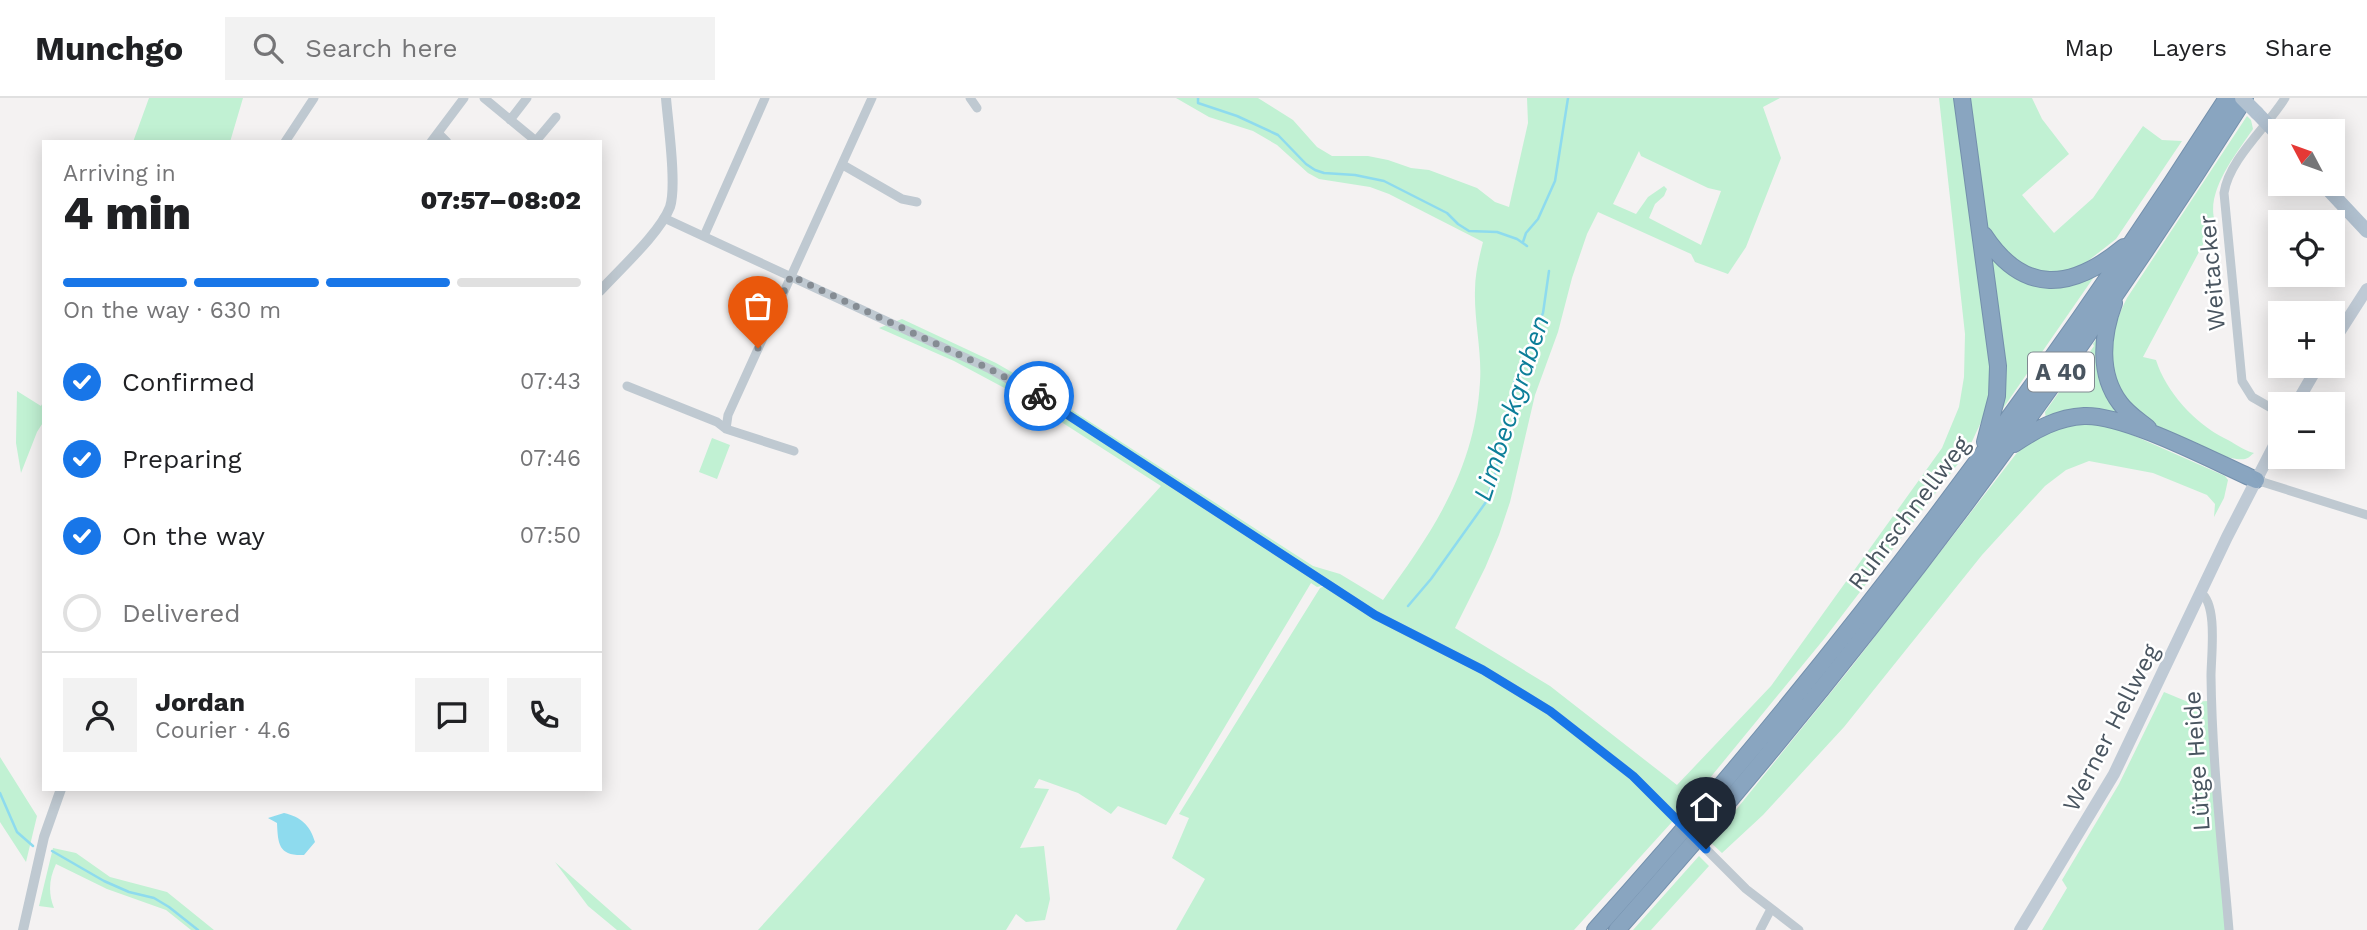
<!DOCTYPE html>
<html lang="en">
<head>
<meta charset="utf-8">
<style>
  :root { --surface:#fff; --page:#f2f2f2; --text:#202124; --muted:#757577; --line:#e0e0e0; --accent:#1876e8 }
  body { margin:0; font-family:"Work Sans",sans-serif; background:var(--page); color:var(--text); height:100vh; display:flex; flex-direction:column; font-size:26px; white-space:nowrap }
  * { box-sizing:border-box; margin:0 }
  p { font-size:23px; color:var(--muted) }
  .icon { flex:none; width:38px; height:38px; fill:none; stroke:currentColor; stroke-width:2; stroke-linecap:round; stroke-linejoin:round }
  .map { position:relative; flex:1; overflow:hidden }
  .side { position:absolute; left:42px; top:42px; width:560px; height:651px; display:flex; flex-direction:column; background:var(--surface); border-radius:0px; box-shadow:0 4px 18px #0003 }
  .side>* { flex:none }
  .needle { width:46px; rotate:311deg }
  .fabs { position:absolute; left:2268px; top:21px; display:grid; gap:14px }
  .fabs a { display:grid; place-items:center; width:77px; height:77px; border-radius:0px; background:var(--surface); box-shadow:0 4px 18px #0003; font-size:35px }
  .pin { position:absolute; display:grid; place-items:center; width:60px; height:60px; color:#fff; margin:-72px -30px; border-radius:50% 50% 50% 0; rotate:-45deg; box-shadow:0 0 7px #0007 }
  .pin .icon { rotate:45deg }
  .courier { position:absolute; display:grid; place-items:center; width:70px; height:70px; margin:-35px; border:5px solid #1876e8; border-radius:50%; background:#fff; color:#222; box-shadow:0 2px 9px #0007 }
  .head em { font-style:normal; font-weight:800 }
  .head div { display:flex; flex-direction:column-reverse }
  .head { display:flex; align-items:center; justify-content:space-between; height:119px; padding:0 21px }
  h1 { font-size:46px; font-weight:800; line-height:52px }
  .bar { display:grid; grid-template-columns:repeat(4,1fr); gap:10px 7px; align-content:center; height:84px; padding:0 21px }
  .bar i { height:9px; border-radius:5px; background:var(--line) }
  .bar .active { background:var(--accent) }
  .bar p { grid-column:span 4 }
  .line { display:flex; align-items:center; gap:18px; padding:0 21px; border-top:2px solid var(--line) }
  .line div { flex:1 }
  .round { display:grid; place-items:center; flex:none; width:74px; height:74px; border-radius:0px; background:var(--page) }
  ol { padding:0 21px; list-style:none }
  li { display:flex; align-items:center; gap:21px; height:77px }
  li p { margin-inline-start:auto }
  li .icon { padding:7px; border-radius:50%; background:var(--accent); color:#fff; stroke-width:4 }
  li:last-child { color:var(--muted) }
  li i { width:38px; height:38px; border:4px solid var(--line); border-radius:50% }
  header { display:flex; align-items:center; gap:42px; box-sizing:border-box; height:98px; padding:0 35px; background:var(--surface); border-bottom:2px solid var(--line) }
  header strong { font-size:33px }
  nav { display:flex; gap:38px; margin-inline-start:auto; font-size:24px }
  .search { width:490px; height:63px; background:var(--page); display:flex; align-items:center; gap:18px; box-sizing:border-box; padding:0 24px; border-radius:0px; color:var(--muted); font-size:26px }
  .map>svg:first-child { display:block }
  .green { fill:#c1f1d3; fill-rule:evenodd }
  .water { fill:#8edbee }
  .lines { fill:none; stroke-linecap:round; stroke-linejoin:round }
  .stream { stroke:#8edbee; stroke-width:2.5 }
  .motorway-casing { stroke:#7490ac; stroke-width:18 }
  .minor { stroke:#bfc9d1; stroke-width:9 }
  .tertiary { stroke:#bfc9d1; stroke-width:10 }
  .secondary { stroke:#bfcad5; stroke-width:12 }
  .primary { stroke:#b1c1d0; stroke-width:14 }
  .motorway { stroke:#89a5c0; stroke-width:16 }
  .minor-bridge { stroke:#bfc9d1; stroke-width:9 }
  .primary-bridge { stroke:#b1c1d0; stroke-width:14 }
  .done { stroke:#858c93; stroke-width:7; stroke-dasharray:0 12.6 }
  .route { stroke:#1876e8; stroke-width:9 }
  .labels { text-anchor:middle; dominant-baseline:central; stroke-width:5; stroke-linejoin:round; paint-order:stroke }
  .shield { fill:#fff; stroke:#808890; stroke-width:2 }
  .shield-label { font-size:23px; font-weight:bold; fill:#495560 }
  .street-label { font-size:24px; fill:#495560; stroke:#fff }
  .water-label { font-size:26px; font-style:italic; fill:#0c7e99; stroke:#fff }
</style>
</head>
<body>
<header>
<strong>Munchgo</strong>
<div class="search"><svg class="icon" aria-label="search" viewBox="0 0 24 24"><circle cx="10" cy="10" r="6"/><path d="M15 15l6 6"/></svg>Search here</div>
<nav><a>Map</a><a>Layers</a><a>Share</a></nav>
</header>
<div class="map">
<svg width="2367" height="832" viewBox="0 0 2367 832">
  <rect width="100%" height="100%" fill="#f4f2f2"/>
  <path class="green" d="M149,0h94l-13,44h-97z
    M1176,0h82l35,22 24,27 15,9h36l20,4 23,8 18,2 48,18 18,14 14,5 19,-84 -1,-25h253l-17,9 18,51 -35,89 -18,27 -33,-12 -4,-8 -93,-42 -11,22 -15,44 -14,54 -23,63 -25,107 -11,33 -14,33 -30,60 95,58 127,99 94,-99 171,-238 17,-41 5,-30 1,-43 -26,-236h93l10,21 27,35 -47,41 32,38 39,-35 50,-72 19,14 20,1 -66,98 -32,25 -28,10 -38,-8 -27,-34 -1,158 -7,28 -16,34 -143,187 -133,162 -117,129h-398l29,-51 -33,-21 17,-40 -10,-4 141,-226 7,-3 -10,2 -6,-4 -145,242 -48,-19 -7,8 -33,-21 -39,-14 -5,9 15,1 -29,59 24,-2 6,53 -5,21 -19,2 -10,-8 -10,16h-248l403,-444 -134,-86 -73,-39 -75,-33 23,-9 94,44 31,18 286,185 27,8 43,26c50,-69 92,-130 97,-218 2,-31 -6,-61 -5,-92 0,-16 4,-32 8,-48l-94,-48 -19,-7 -51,-8 -11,-6 -31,-28 -24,-14 -44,-14zM1639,53l2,5 67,32 13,3 -20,54 -52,-27 6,-14 9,-8 3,-7 -3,-3 -16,11 -12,17 -23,-10z
    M2247,18l4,4 2,9c-16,24 -48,62 -38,93l-72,135 13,3c10,32 39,63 68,78 11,5 18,12 30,15 -4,3 -5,5 -9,6 -18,4 -85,-28 -101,-40 -8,-5 -21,-18 -25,-28 -14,-32 -7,-64 8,-93z
    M1988,156l12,13 14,10 82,-3 -101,146z
    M2105,228l17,87 -76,7 -1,-8 41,-58 3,5 -1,8 5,-6 -4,-8 5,-7 -1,-2z
    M17,293l24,15 3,-6v21l-7,11 -16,41 -5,-30z
    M2103,324l122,54 3,4 -4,18 -10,19 1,-13 -8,-9 -54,-22 -64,-12 -23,9 -21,16 -63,69 -138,172 -81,88 -41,38 -12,-11 139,-172 167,-216 18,-15 22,-13z
    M712,340l18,7 -13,34 -18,-7z
    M2164,594l24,10 20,-1 19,229h-185l25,-42 -5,-8 57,-96z
    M0,659l37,59 -11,46 -26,-40z
    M53,750l23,5 34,24 57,15 47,38h-23l-25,-20 -59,-21 -51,-25c-7,15 -8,29 -2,44l-15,-2z
    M1699,758l10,10 -58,64h-18z
    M555,764l9,8 68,60h-15l-29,-24z"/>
  <path class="water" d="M284,715c17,4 26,12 31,29l-11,13c-25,1 -26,-10 -27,-32l-9,-5z"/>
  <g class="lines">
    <path class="stream" d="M1198,0v5l39,13 41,19 28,29 9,6 9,3 31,2 29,6 63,32 11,11 11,7 28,1 20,7 10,7
      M1523,144l3,-9 12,-14 17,-38 13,-83
      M1408,508l23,-27 55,-77 9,-28 20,-95 28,-66 6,-42
      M0,695l17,39 16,14
      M52,753l52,30 25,11 25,6 15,9 29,23"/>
    <g class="motorway-casing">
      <path id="motorway" d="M1962,0l36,268 -1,30 -12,46
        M1984,137c40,61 88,55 140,12
        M2114,205c-12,32 -16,71 6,100 7,10 18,17 28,25
        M2014,346c21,-14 44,-27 70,-28 41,-2 131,46 172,64
        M1595,832c233,-259 444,-538 632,-832
        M1617,832c231,-259 442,-538 628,-832"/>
    </g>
    <path class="minor" d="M484,0l52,43
      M970,0l7,10
      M510,22l17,-22
      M438,35l9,9
      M285,44l29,-44
      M431,44l33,-44
      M535,44l21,-25
      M843,67l59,34 15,3
      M664,120l326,151 55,31 330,215 108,55 67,41 83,65 30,30
      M704,138l61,-138
      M627,288l90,36 9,7 68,22
      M2280,315l-28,-16 -10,-16 -18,-188c5,-34 44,-67 61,-95
      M726,331l2,-14 144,-317
      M2256,382l111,35
      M2201,495c17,12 10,63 10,83 1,85 11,170 18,254
      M1706,751l40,40 53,41
      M1760,832l11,-21"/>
    <path class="tertiary" d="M600,193c20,-22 60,-58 70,-84 7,-21 -2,-84 -4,-109
      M23,832l21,-93 17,-48"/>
    <path class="secondary" d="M2333,244l34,-53
      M2296,306l22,-38
      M2020,832l94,-156 113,-237 53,-103"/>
    <path class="primary" d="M2257,15l23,24
      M2323,86l44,47"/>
    <use href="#motorway" class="motorway"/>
    <path class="minor-bridge" d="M1663,708l43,43"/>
    <path class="primary-bridge" d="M2242,0l15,15"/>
  </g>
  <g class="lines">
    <path class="done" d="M758,250l33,-72 199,93 49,27"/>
    <path class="route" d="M1039,298l336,219 108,55 67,41 83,65 73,73"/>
  </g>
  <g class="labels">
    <rect class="shield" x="2028" y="254.5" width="66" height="39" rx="5"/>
    <g class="shield-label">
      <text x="2061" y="274">A 40</text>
    </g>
    <g class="street-label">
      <text transform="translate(2212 175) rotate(-95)">Weitacker</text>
      <text transform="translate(1909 415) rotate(-53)">Ruhrschnellweg</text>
      <text transform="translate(2111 630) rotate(-63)">Werner Hellweg</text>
      <text transform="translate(2197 663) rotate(-94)">Lütge Heide</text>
    </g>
    <g class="water-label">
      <text transform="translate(1511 310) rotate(-72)">Limbeckgraben</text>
    </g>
  </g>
</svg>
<div class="fabs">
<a><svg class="needle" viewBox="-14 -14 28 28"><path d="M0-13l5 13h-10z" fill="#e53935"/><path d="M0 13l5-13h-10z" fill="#757577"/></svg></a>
<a><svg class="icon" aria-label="locate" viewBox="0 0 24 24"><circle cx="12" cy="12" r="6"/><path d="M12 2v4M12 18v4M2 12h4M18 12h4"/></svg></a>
<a>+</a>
<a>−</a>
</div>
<div class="pin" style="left:758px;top:250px;background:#ea580c"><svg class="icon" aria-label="bag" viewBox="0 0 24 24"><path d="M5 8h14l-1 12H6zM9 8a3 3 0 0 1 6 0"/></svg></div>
<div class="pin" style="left:1706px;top:751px;background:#1f2937"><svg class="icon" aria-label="home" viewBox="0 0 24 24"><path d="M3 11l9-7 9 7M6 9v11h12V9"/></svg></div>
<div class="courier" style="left:1039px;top:298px"><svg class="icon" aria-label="bike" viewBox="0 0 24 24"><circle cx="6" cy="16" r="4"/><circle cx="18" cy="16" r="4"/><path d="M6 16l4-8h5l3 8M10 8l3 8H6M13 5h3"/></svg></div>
<section class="side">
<div class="head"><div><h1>4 min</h1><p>Arriving in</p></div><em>07:57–08:02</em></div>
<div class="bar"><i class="active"></i><i class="active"></i><i class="active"></i><i></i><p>On the way · 630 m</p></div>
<ol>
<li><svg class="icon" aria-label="check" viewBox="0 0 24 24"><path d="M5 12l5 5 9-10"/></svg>Confirmed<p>07:43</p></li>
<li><svg class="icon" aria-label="check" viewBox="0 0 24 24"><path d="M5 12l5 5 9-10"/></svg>Preparing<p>07:46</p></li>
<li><svg class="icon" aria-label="check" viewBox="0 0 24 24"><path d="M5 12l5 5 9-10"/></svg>On the way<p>07:50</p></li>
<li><i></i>Delivered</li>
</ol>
<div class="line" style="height:126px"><a class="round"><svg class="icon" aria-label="person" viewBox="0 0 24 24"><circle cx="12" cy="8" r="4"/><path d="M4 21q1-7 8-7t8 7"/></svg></a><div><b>Jordan</b><p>Courier · 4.6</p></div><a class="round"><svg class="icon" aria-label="chat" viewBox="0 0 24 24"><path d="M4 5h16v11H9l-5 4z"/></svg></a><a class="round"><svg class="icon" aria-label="phone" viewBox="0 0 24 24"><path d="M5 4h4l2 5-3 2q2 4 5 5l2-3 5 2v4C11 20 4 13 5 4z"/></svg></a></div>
</section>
</div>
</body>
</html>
